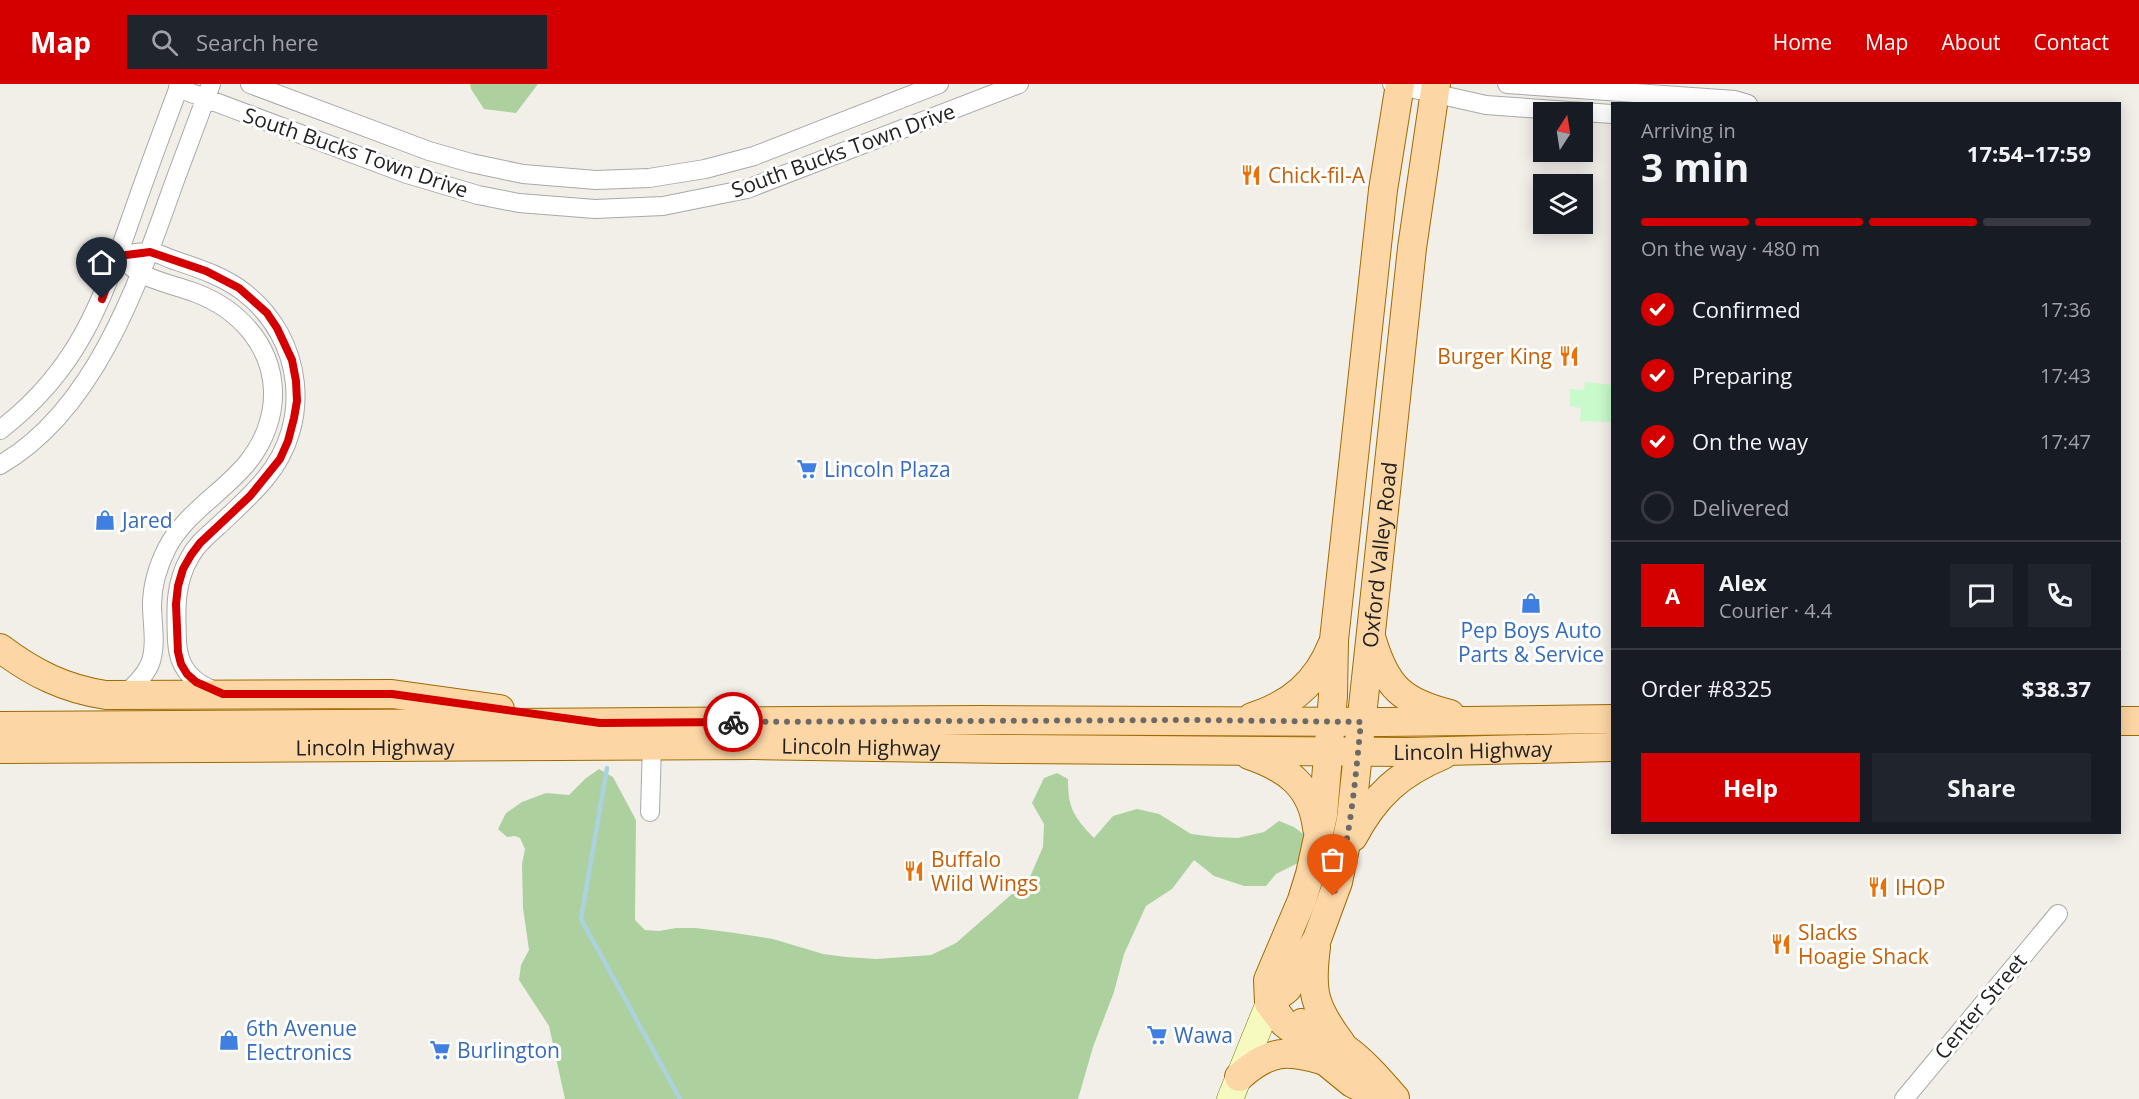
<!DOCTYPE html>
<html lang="en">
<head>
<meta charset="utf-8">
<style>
  :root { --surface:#171b24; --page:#20242c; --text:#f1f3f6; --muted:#9ea1a6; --line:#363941; --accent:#d40000 }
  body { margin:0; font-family:"Open Sans",sans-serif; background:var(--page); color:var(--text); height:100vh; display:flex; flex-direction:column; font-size:22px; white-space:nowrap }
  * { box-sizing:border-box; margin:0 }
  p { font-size:20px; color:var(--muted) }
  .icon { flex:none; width:33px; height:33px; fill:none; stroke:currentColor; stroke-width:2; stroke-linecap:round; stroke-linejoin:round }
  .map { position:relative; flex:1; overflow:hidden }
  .details { position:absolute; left:1611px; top:18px; width:510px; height:732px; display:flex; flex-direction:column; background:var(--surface); border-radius:0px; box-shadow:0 3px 15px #0003 }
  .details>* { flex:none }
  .needle { width:39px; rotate:12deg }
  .tools { position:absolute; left:1533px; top:18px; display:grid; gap:12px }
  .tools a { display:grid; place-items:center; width:60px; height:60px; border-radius:0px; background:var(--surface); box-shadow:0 3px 15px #0003; font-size:30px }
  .pin { position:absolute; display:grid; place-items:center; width:51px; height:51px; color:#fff; margin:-62px -26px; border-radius:50% 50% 50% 0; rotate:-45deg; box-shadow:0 0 6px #0007 }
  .pin .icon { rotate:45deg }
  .courier { position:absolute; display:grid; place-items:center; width:60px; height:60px; margin:-30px; border:4px solid #d40000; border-radius:50%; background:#fff; color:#222; box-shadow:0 2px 8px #0007 }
  .summary em { font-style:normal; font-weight:700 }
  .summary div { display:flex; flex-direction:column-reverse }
  .summary { display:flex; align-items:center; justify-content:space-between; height:102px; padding:0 30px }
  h1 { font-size:39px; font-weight:700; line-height:45px }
  .bar { display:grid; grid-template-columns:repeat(4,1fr); gap:9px 6px; align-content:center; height:72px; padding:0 30px }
  .bar i { height:8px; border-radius:4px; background:var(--line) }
  .bar .on { background:var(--accent) }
  .bar p { grid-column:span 4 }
  .line { display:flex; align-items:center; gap:15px; padding:0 30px; border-top:2px solid var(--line) }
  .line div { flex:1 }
  .round { display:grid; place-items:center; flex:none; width:63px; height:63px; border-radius:0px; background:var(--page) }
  ol { padding:0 30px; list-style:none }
  li { display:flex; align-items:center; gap:18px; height:66px }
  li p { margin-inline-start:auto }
  li .icon { padding:6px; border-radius:50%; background:var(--accent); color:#fff; stroke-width:4 }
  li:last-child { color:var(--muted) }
  li i { width:33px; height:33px; border:3px solid var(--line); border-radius:50% }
  .action { display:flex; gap:12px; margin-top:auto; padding:12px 30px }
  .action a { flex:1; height:69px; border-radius:0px; background:var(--accent); color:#fff; font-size:24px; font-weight:700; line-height:69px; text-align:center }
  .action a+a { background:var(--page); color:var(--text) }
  header { display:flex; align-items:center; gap:36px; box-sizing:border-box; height:84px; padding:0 30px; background:var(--accent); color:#fff }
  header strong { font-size:28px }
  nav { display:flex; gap:33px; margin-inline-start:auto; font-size:21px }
  .search { width:420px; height:54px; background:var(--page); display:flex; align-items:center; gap:15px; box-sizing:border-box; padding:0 21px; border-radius:0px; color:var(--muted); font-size:22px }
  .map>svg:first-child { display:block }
  .forest { fill:#add19e }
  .park { fill:#c8facc }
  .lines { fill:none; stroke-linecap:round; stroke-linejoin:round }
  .stream { stroke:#aad3df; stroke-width:4.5 }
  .street-casing { stroke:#a9a9a9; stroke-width:20 }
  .secondary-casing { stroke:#707d05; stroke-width:27 }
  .primary-casing { stroke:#a06b00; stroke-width:30 }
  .street { stroke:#fff; stroke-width:18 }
  .secondary { stroke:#f7fabf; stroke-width:26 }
  .primary { stroke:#fcd6a4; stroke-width:28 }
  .done { stroke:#6b6a68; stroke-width:6; stroke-dasharray:0 10.8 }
  .route { stroke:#d40000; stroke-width:8 }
  .labels { text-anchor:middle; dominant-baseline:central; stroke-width:6; stroke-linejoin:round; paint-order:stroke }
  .street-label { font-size:21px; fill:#222; stroke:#fff }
  .food-label { font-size:21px; fill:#c56008; stroke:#fff; text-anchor:start }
  .shop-label { font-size:21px; fill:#366cbe; stroke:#fff; text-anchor:start }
</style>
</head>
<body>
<header>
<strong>Map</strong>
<div class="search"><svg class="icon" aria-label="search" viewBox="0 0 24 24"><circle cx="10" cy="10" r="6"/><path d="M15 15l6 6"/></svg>Search here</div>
<nav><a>Home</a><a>Map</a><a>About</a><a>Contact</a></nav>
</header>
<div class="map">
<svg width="2139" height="1015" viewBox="0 0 2139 1015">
  <rect width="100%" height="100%" fill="#f2efe9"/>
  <path class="forest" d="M470,0h68l-22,29 -32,-4 -13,-20z
    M599,685l14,8 23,43 -1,100 10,10 14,1 17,-3h20l39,5 38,6 50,15 23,3 31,2 54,-4 25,-12 73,-64 14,-32 1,-23 -12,-21 12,-25 13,-5 11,6c0,30 6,38 26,59l19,-22 24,-7 22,5 32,20 24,3 23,1 26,-6 15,-11 15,6 12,9 -6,26 -24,12 -10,12h-22l-30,-10 -20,-16 -22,29 -26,17 -22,48 -10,38 -21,55 -15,52h-513l-16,-73 -30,-46 2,-15 8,-15 -6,-42 -1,-44 3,-15 -5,-11 -5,-2 -8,1 -9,-8 8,-16 16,-11 24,-9 23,2 17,-17z"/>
  <path class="park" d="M1585,298l27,3v37l-32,-1 1,-13 -11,-2v-17l14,1z"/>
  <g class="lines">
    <path class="stream" d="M607,684l-26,151 99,180"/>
    <g class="street-casing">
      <path id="street" d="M250,0l179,67 42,12 52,11 73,6 53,-2 56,-9 49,-13 185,-72
        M1392,0l94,21 126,9
        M1507,0l228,16 13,4
        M178,4l229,86 71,21 41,8 76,6 68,-3 84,-17 272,-105
        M118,172c10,-1 22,-5 32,-4 7,0 15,5 21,7 26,9 53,17 74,34 58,46 68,129 20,186 -14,17 -31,32 -48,48 -10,9 -21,18 -27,30 -16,27 -14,54 -13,84 1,26 14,41 38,50
        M118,172c7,5 14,12 22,17 16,9 38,13 56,20 42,16 75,51 77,97 1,26 -9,52 -25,72 -24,30 -63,51 -81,86 -9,18 -15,37 -15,57 0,19 5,40 -2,59 -6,13 -16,22 -26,31
        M0,346c82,-63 103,-133 136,-226 14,-40 29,-80 44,-120
        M0,381c96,-55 139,-184 174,-282 12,-33 25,-66 37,-99
        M650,728l2,-67
        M1904,1015l154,-185"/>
    </g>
    <g class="secondary-casing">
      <path id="secondary" d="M1230,1015l39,-96"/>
    </g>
    <g class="primary-casing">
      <g id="primary">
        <path d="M1372,556c14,47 30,62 78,74"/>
        <path d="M0,564c33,25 65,41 106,47l286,-1 108,15"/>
        <path d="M1252,633c38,-12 65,-34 80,-72"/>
        <path d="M2120,637h19"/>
        <path d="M0,642l980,-6 404,2 228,-3"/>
        <path id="s1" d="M0,665l754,-4 251,4 402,3 205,-5"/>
        <path d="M1249,671c38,13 63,31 68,73"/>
        <path d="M1353,753c22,-42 47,-64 90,-82"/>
        <path d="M1316,863c-6,45 -2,60 25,96"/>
        <path id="s2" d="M1269,919l18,-14 30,-50 21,-57 13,-63 61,-571 24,-164"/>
        <path d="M1302,939c15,12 30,15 44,26 19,14 34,32 49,49"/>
        <path d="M1239,993c30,-27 48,-28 86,-16"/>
        <path d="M1383,1015l-31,-16 -27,-22 -17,-19 -24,-19 -15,-20 -1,-23 34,-80 8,-26 13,-59 10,-119 1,-56 49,-450 17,-106"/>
      </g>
    </g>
    <use href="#street" class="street"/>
    <use href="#secondary" class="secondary"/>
    <use href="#primary" class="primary"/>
  </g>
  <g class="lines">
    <path class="done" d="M733,638l458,-2 170,2c-6,59 -10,117 -28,174"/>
    <path class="route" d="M102,215l16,-43 32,-4 56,19 33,17 28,25 10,15 15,32 4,21 1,20 -3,17 -6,23 -8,18 -30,37 -50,47 -9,12 -8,14 -5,17 -2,18 2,48 3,12 6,10 9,8 27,12h169l208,29 133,-1"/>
  </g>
  <defs>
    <g id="restaurant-bare" transform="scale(1.62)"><path d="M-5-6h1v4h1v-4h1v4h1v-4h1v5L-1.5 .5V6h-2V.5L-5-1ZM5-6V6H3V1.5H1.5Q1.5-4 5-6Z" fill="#e8710a" stroke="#fff" stroke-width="2.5" paint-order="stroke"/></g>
    <g id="supermarket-bare" transform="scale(1.62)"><path d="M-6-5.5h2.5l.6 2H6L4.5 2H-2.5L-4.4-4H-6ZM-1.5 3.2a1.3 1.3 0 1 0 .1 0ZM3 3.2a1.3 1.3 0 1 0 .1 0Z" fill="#3f7fe0" stroke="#fff" stroke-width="2.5" paint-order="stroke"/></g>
    <g id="shop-bare" transform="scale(1.62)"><path d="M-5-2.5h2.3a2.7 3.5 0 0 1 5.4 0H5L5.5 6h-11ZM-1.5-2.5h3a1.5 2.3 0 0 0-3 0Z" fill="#3f7fe0" stroke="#fff" stroke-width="2.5" paint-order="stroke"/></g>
  </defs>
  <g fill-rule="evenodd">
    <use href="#restaurant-bare" x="1251" y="91"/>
    <use href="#restaurant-bare" x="1569" y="272"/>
    <use href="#supermarket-bare" x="807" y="385"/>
    <use href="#shop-bare" x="105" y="436"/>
    <use href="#shop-bare" x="1531" y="519"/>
    <use href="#restaurant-bare" x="914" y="787"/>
    <use href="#restaurant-bare" x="1878" y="803"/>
    <use href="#restaurant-bare" x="1781" y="860"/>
    <use href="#supermarket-bare" x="1157" y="951"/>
    <use href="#shop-bare" x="229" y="956"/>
    <use href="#supermarket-bare" x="440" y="966"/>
  </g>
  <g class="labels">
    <g class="street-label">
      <text transform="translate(843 66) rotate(-20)">South Bucks Town Drive</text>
      <text transform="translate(356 68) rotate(19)">South Bucks Town Drive</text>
      <text stroke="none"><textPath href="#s2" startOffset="472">Oxford Valley Road</textPath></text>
      <text stroke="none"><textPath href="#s1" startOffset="375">Lincoln Highway</textPath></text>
      <text stroke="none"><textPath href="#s1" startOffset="861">Lincoln Highway</textPath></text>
      <text stroke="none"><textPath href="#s1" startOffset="1473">Lincoln Highway</textPath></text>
      <text transform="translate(1980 922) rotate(-50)">Center Street</text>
    </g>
    <g class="food-label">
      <text x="1268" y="91">Chick-fil-A</text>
      <text x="1552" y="272" text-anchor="end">Burger King</text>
      <text x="931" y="775">Buffalo<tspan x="931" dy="24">Wild Wings</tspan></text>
      <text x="1895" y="803">IHOP</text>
      <text x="1798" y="848">Slacks<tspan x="1798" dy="24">Hoagie Shack</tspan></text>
    </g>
    <g class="shop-label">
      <text x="824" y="385">Lincoln Plaza</text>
      <text x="122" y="436">Jared</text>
      <text x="1531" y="546" text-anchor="middle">Pep Boys Auto<tspan x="1531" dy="24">Parts &amp; Service</tspan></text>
      <text x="246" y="944">6th Avenue<tspan x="246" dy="24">Electronics</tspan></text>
      <text x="1174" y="951">Wawa</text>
      <text x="457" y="966">Burlington</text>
    </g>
  </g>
</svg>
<div class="tools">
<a><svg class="needle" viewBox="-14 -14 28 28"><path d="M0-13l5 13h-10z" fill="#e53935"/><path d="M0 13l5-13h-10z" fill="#9ea1a6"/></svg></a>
<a><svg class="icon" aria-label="layers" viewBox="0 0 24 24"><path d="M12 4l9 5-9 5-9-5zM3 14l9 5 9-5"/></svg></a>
</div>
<div class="pin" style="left:1333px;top:812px;background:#ea580c"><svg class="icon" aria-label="bag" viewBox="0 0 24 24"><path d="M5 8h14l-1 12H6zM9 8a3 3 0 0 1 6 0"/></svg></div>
<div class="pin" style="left:102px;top:215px;background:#1f2937"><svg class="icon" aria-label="home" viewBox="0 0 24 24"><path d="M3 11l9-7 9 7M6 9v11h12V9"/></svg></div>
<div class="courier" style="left:733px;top:638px"><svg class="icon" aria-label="bike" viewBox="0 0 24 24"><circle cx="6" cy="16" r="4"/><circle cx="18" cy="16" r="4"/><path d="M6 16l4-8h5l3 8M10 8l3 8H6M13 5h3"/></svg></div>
<section class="details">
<div class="summary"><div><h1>3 min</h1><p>Arriving in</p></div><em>17:54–17:59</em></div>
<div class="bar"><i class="on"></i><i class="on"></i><i class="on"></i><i></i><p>On the way · 480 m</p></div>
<ol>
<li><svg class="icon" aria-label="check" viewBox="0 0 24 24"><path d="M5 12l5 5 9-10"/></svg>Confirmed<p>17:36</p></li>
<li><svg class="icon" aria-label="check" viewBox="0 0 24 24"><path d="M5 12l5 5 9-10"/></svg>Preparing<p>17:43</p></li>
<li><svg class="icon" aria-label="check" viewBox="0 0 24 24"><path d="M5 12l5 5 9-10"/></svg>On the way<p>17:47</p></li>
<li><i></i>Delivered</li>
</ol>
<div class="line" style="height:108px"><b class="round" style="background:var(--accent);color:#fff">A</b><div><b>Alex</b><p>Courier · 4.4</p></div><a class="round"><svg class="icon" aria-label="chat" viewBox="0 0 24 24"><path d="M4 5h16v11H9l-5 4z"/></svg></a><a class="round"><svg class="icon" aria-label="phone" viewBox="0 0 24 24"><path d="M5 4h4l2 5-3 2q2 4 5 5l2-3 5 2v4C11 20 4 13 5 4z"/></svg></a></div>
<div class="line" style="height:78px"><div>Order #8325</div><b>$38.37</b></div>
<div class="action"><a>Help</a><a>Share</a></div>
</section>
</div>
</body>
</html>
